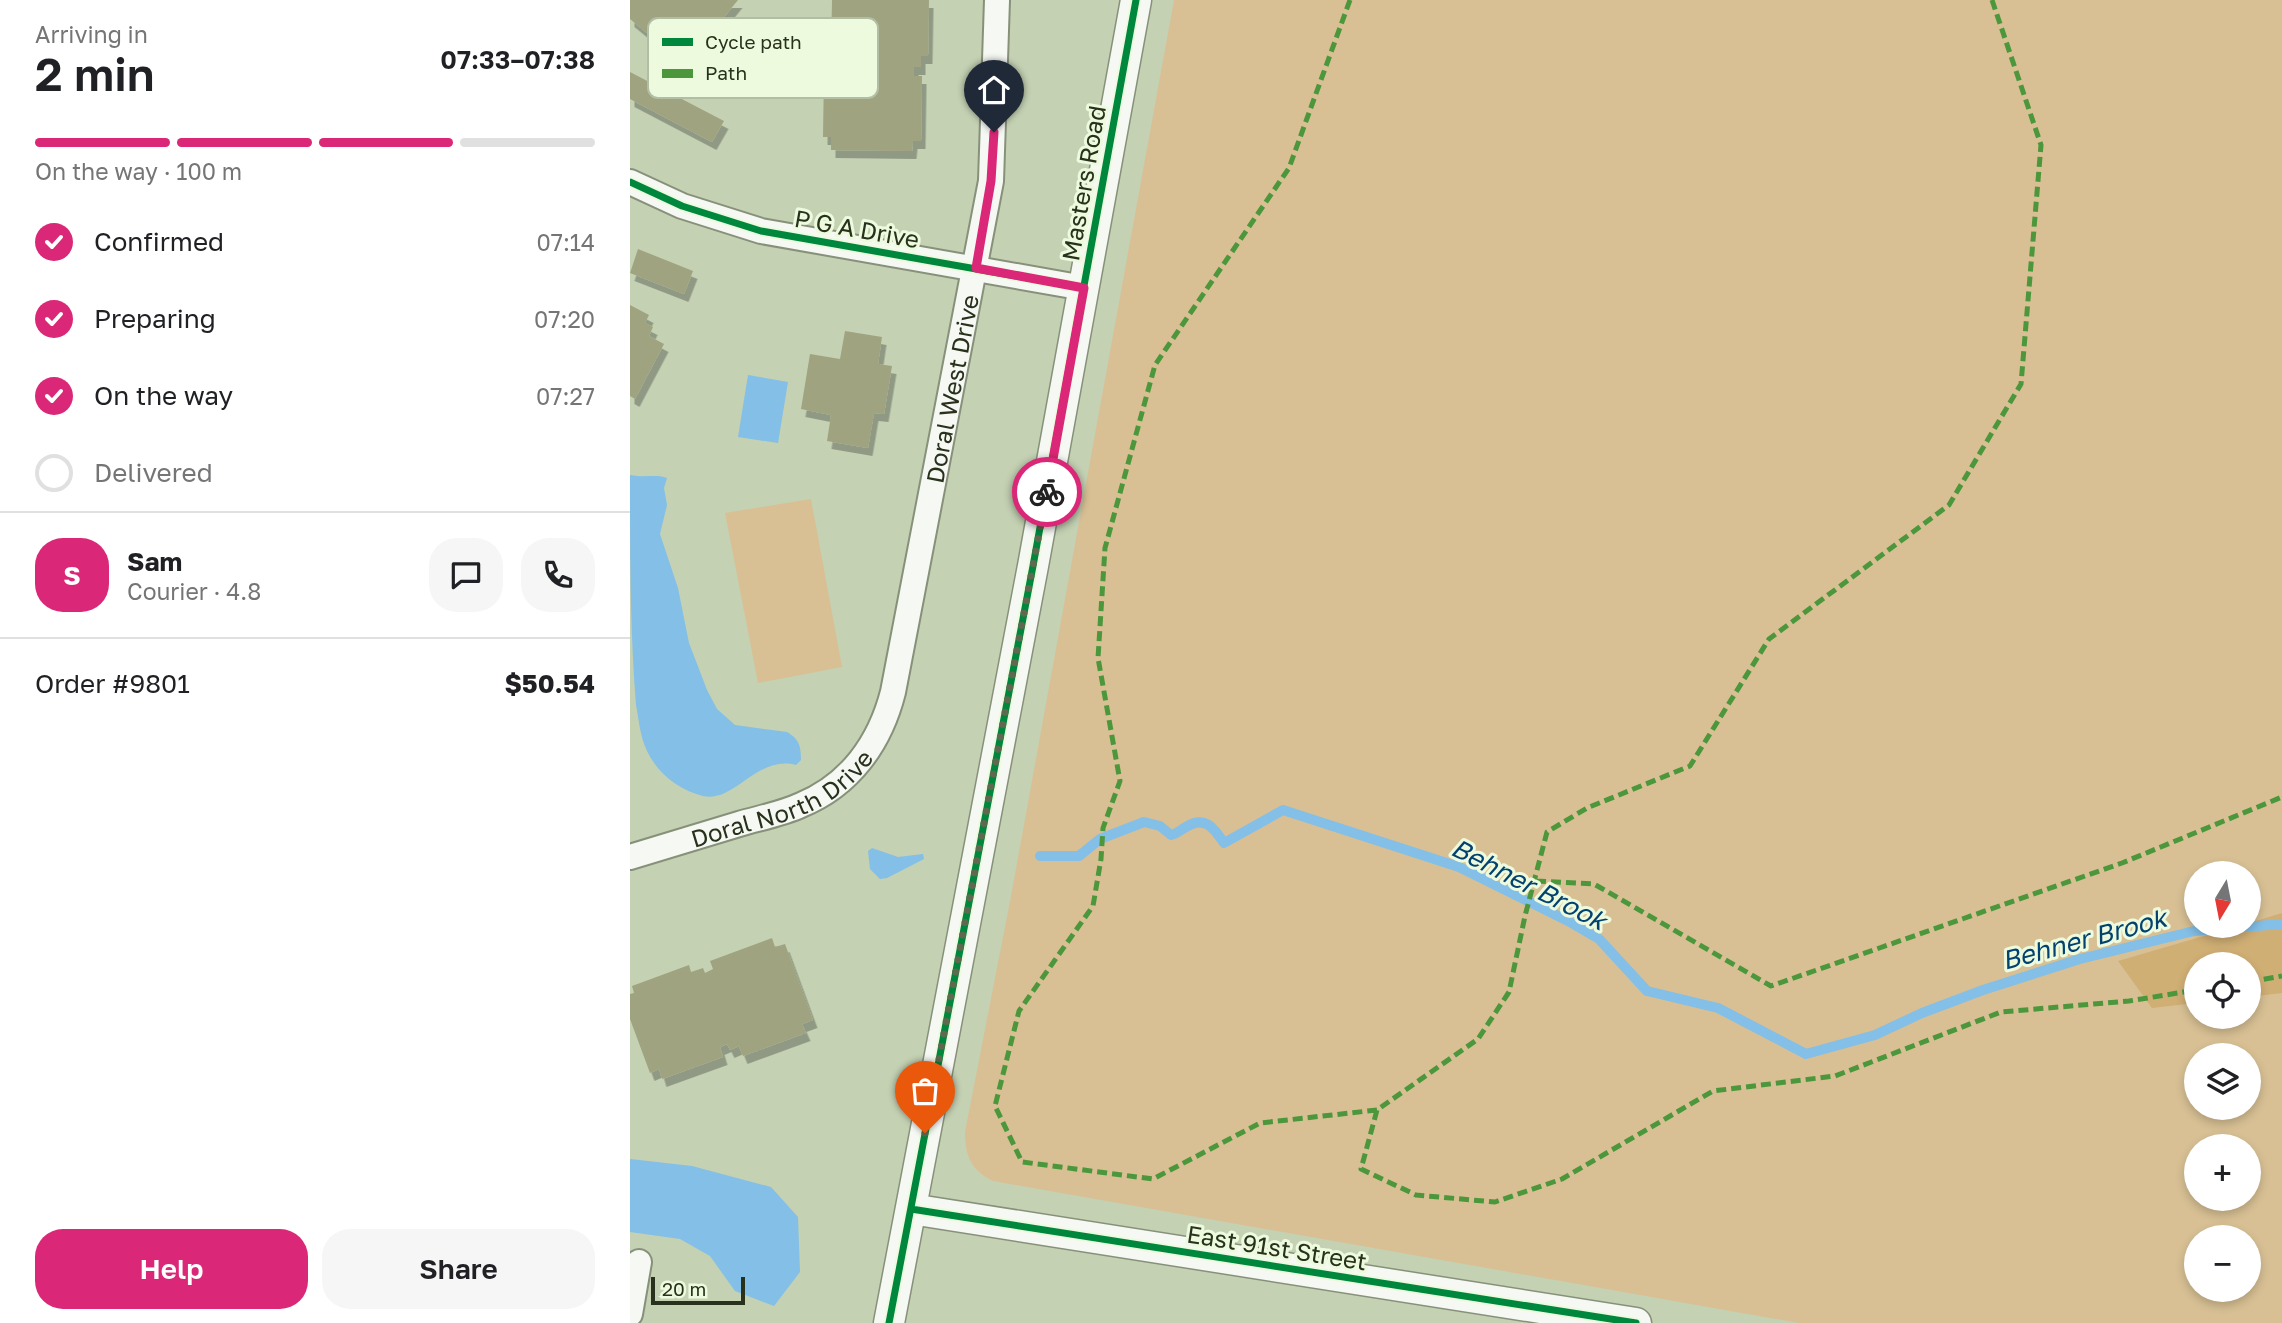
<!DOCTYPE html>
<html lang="en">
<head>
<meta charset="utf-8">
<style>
  :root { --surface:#fff; --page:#f6f6f6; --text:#202124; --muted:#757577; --line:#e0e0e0; --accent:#db2777 }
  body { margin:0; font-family:"Golos Text",sans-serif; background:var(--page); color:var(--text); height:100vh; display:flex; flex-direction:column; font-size:26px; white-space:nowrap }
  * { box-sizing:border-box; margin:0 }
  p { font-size:23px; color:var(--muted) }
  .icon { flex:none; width:38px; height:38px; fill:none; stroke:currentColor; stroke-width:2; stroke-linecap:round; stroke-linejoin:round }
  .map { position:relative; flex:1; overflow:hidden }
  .side { display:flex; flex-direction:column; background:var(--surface); width:630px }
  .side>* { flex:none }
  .needle { width:46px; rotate:190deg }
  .tools { position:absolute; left:1554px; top:861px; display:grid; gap:14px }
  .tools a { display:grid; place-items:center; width:77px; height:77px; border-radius:50%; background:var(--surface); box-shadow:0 4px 10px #0003; font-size:35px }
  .scale { position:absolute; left:21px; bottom:18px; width:94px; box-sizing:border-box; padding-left:7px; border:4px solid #28311b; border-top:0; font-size:19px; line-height:24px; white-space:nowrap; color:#28311b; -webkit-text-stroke:5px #edfade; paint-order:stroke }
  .pin { position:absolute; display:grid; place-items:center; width:60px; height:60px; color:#fff; margin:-72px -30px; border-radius:50% 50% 50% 0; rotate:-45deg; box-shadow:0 0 7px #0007 }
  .pin .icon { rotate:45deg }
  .courier { position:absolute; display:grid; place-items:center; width:70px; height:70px; margin:-35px; border:5px solid #db2777; border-radius:50%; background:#fff; color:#222; box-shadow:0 2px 9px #0007 }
  .head em { font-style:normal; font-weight:600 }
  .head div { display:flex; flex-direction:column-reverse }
  .head { display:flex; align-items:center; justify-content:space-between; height:119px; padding:0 35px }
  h1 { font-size:46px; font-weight:600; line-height:52px }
  .bar { display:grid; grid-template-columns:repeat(4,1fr); gap:10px 7px; align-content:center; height:84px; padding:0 35px }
  .bar i { height:9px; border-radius:5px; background:var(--line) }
  .bar .on { background:var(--accent) }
  .bar p { grid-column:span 4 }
  .line { display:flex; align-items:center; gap:18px; padding:0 35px; border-top:2px solid var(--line) }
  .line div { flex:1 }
  .round { display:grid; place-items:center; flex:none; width:74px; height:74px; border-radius:28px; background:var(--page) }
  ol { padding:0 35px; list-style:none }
  li { display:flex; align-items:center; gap:21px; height:77px }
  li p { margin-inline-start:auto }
  li .icon { padding:7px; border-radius:50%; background:var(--accent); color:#fff; stroke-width:4 }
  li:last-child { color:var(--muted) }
  li i { width:38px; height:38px; border:4px solid var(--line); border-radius:50% }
  .cta { display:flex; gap:14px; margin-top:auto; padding:14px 35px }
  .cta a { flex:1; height:80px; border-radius:28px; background:var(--accent); color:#fff; font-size:28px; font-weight:600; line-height:80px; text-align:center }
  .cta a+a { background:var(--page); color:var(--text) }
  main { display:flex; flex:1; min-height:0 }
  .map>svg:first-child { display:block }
  .green { fill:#d8c094; fill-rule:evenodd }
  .forest { fill:#d0af75 }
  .water { fill:#83bfe7 }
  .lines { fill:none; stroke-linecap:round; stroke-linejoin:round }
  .stream { stroke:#83bfe7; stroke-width:10 }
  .building { fill:#9fa380; filter:url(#shadow) }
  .minor-casing { stroke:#87917a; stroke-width:28 }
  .tertiary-casing { stroke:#87917a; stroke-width:33 }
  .minor { stroke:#f6f8f4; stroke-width:24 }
  .tertiary { stroke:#f6f8f4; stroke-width:30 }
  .quiet { stroke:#4c973c; stroke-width:5; stroke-dasharray:10 5; stroke-linecap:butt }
  .cycleway-casing { stroke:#edfade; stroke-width:11 }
  .cycleway { stroke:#00873e; stroke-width:7 }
  .done { stroke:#5f6950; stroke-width:7; stroke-dasharray:0 12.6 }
  .route { stroke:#db2777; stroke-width:9 }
  .labels { text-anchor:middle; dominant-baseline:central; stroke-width:6; stroke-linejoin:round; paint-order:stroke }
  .street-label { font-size:24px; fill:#28311b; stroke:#edfade }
  .water-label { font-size:26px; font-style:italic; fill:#03426f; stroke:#edfade }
  .key { fill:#edfade; stroke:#b2bea4; stroke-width:2 }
  .key-label { font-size:19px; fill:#28311b }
</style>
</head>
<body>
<main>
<section class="side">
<div class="head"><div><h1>2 min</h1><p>Arriving in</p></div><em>07:33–07:38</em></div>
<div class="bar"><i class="on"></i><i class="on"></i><i class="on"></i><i></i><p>On the way · 100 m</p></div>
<ol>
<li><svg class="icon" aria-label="check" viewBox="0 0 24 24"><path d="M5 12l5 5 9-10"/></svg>Confirmed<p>07:14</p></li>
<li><svg class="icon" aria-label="check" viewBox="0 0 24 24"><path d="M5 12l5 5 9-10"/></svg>Preparing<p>07:20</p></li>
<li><svg class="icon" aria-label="check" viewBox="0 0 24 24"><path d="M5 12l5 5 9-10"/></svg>On the way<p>07:27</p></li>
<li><i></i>Delivered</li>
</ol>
<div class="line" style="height:126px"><b class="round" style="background:var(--accent);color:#fff">S</b><div><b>Sam</b><p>Courier · 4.8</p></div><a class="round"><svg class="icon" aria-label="chat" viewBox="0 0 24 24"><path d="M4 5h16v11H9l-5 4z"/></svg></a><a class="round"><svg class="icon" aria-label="phone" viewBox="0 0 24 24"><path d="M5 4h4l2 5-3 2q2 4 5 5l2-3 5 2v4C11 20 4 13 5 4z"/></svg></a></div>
<div class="line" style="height:91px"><div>Order #9801</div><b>$50.54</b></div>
<div class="cta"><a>Help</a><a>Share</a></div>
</section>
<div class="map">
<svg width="1652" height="1323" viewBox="0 0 1652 1323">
  <defs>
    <filter id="shadow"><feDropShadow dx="4.5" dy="8" stdDeviation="0" flood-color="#0004"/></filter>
  </defs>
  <rect width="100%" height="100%" fill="#c4d1b3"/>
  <path class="green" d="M544,0h1108v1323h-483l-806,-142c-22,-11 -28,-25 -28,-49l46,-236zM1566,873h53v53h-53zM1566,964h53v53h-53zM1566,1055h53v53h-53zM1566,1146h53v53h-53zM1566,1237h53v53h-53z
    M181,499l31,168 -84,16 -33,-170z"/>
  <path class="forest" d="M1652,913v80l-33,4v-33h-53v39l-44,5 -34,-47 120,-35h11v-3z"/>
  <path class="water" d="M118,375l40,7 -10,61 -40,-6z
    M0,475c14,3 26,-1 37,3l-3,10 3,17 -7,29 18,54 11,55 18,47 10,19 18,16 52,7c12,7 14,14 14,28l-5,5c-40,-10 -61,38 -93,31 -24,-6 -45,-22 -56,-45 -7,-14 -8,-31 -11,-46 -6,-75 -6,-154 -6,-230z
    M242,848l26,9 25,-3 1,5 -37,19 -7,1 -10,-10 -2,-18z
    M0,1159l62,7 79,21 27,30 2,55 -26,34 -39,-15 -25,-35 -30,-17 -50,-7z"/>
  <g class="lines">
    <path class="stream" d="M410,856h39l21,-17 44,-17 16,4 11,9c8,-2 9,-5 15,-8 19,-12 28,1 38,16l59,-33 176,57 109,54 31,18 48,52 71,17 88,46 69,-19 47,-22 61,-23 97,-31 114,-28 88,-7"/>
  </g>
  <path class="building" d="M0,0h108l-48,59 -10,-9 -5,6 -45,-37z
    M202,0h97l-1,56h-7v11h-7v9h8l-1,65h-8l-1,10 -81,-1v-13h-8l1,-64h8l1,-10h6v-11h-8z
    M0,72l94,49 -12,21 -82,-43z
    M8,249l55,22 -9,23 -54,-21z
    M0,305l19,10 -4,8 8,4 -4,9 15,8 -29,55 -5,-3z
    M215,331l37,6 -4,27 14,2 -8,48 -10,-1 -6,35 -41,-7 4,-26 -30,-6 9,-55 30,5z
    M142,938l3,9 10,-3 28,76 -11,4 4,9 -63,23 -4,-10 -9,4 -3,-6 -7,3 3,10 -61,22 -3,-10 -9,4 -20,-54v-25l4,-1 -2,-7 57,-21 2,7 12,-4 2,5 8,-4 -3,-8z"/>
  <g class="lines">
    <g class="minor-casing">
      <g id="minor">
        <path d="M0,182l52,24 79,25 323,57"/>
        <path id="s1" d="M0,857c36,-11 73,-22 109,-33 20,-6 43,-10 62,-19 49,-20 79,-62 92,-113l98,-511 6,-181"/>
        <path d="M0,1314l9,-52"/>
      </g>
    </g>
    <g class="tertiary-casing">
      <path id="tertiary" d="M281,1209l725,114
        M259,1323l144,-757 103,-566"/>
    </g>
    <use href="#minor" class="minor"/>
    <use href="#tertiary" class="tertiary"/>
    <path class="quiet" d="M720,0l-61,168 -134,197 -50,183 -7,110 22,123 -17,47 -2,31 -8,47 -74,105 -24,95 27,56 131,17 107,-56 117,-13
      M1362,0l49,145 -20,239 -72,121 -180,134 -79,127 -103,42 -40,24 -22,84 -16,76 -31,47 -101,71 -16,59 55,26 79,7 67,-23 151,-88 122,-15 166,-64 128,-11 67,-11
      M906,881l58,3 177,102 351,-123 160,-66
      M1619,982l33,-6"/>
    <g class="cycleway-casing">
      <path id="cycleway" d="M0,182l52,24 79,25 323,57
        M281,1209l725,114
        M259,1323l144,-757 103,-566"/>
    </g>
    <use href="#cycleway" class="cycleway"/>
  </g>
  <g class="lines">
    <path class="done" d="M295,1133l122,-641"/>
    <path class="route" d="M364,132l-3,49 -15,87 108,20 -37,204"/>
  </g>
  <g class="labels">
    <g class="street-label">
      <text transform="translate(453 183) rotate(-80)">Masters Road</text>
      <text transform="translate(227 228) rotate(10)">P G A Drive</text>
      <text stroke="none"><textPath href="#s1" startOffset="639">Doral West Drive</textPath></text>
      <text stroke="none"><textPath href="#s1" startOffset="164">Doral North Drive</textPath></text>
      <text transform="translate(647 1247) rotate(9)">East 91st Street</text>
    </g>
    <g class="water-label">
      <text transform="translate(899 884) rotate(27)">Behner Brook</text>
      <text transform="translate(1454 939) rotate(-15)">Behner Brook</text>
    </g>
  </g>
  <rect x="18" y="18" width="230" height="80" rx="10" class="key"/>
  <rect x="32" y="38" width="31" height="8" fill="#00873e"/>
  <rect x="32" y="69" width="31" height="9" fill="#4c973c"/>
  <g class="key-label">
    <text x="75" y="49">Cycle path</text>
    <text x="75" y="80">Path</text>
  </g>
</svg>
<div class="tools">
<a><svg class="needle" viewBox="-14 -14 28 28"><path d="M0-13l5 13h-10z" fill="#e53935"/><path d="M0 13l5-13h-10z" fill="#757577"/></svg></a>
<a><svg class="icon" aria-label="locate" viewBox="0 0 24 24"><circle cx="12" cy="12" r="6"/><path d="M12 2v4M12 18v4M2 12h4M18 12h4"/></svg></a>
<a><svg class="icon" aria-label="layers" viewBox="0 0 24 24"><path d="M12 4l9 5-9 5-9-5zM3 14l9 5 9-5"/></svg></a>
<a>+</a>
<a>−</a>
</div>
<div class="scale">20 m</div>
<div class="pin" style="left:295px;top:1133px;background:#ea580c"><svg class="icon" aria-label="bag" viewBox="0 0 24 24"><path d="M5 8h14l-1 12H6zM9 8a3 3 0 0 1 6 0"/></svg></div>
<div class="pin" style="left:364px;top:132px;background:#1f2937"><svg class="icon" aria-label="home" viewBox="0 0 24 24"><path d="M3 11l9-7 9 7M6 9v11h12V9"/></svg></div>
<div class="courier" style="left:417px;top:492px"><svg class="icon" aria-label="bike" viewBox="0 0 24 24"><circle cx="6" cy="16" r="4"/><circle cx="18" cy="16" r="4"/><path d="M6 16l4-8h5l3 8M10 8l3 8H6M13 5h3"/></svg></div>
</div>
</main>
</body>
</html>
